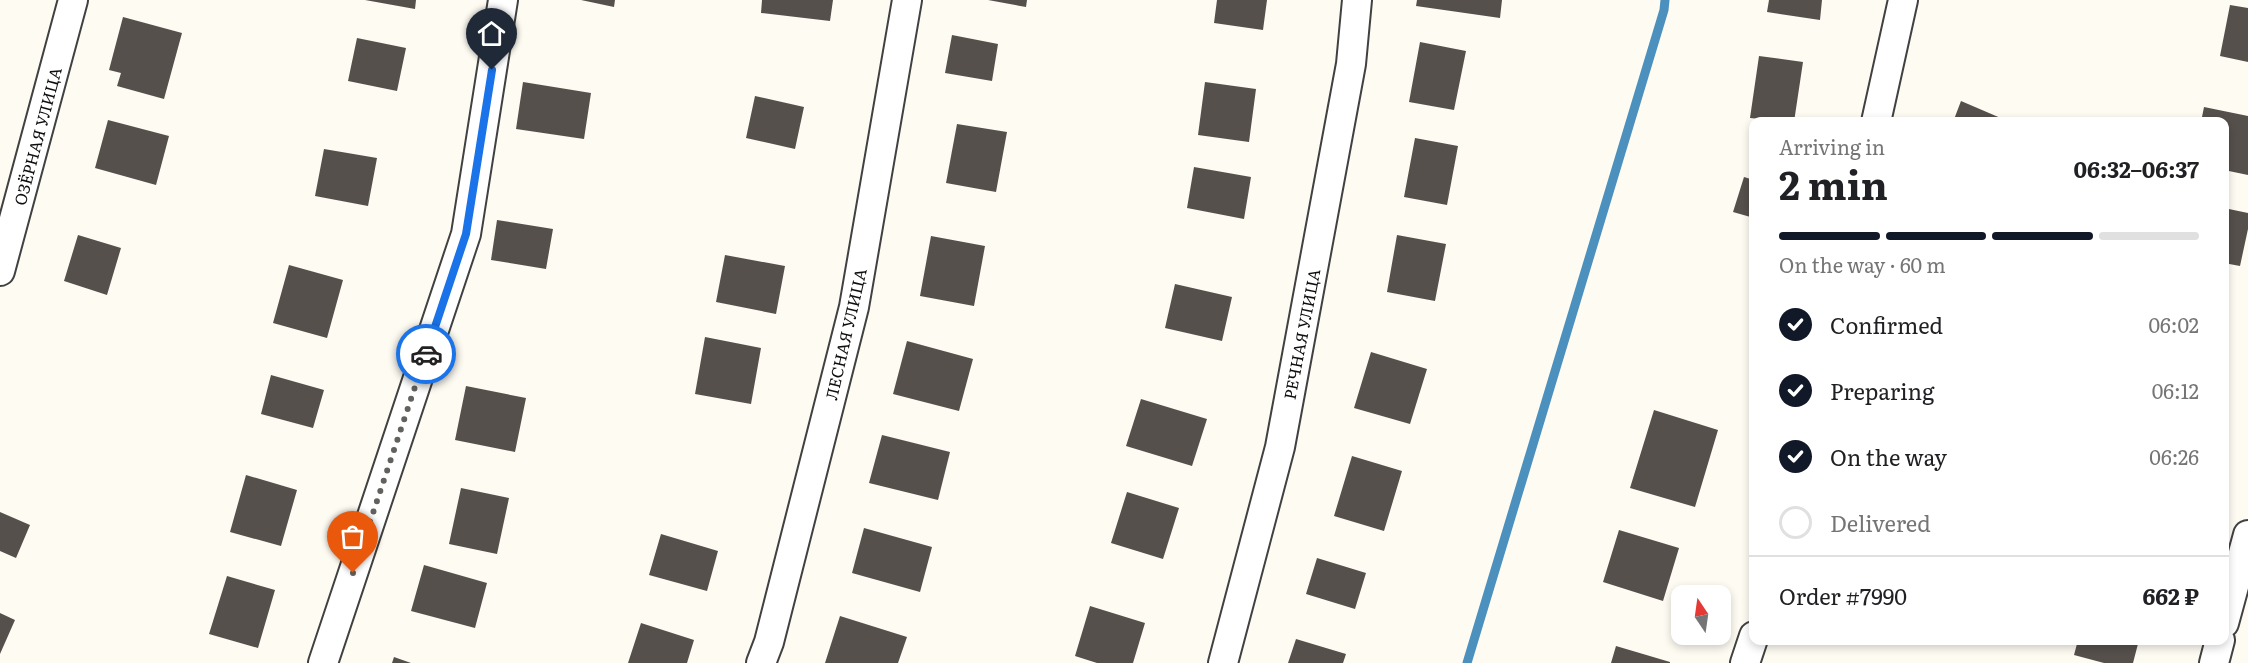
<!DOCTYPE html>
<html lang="en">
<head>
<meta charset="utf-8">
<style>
  :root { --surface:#fff; --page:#f6f6f6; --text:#202124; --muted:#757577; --line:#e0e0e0; --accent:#111827 }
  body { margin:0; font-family:Literata,serif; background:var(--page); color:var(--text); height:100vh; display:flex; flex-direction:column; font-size:22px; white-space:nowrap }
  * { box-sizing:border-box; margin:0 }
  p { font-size:20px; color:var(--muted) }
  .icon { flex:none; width:33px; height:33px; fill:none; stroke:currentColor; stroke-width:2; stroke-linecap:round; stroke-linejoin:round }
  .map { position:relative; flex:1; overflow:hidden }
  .sheet { position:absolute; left:1749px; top:117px; width:480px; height:528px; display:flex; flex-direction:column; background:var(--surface); border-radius:12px; box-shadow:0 3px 9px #0003 }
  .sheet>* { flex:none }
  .needle { width:39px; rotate:347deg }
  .controls { position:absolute; left:1671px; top:585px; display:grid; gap:12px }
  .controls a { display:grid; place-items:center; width:60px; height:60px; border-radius:12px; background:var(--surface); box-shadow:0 3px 9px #0003; font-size:30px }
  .pin { position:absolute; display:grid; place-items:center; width:51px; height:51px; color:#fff; margin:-62px -26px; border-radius:50% 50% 50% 0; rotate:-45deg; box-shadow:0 0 6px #0007 }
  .pin .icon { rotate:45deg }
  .courier { position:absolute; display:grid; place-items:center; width:60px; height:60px; margin:-30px; border:4px solid #1a73e8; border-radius:50%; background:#fff; color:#222; box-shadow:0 2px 8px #0007 }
  .overview em { font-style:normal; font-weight:700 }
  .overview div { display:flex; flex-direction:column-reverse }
  .overview { display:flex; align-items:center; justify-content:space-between; height:102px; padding:0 30px }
  h1 { font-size:39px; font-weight:700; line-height:45px }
  .bar { display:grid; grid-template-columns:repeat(4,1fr); gap:9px 6px; align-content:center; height:72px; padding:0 30px }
  .bar i { height:8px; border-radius:4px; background:var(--line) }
  .bar .active { background:var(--accent) }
  .bar p { grid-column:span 4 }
  .line { display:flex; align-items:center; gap:15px; padding:0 30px; border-top:2px solid var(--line) }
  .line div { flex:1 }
  ol { padding:0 30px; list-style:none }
  li { display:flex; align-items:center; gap:18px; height:66px }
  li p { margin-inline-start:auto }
  li .icon { padding:6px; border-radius:50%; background:var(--accent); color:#fff; stroke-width:4 }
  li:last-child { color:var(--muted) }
  li i { width:33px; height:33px; border:3px solid var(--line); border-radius:50% }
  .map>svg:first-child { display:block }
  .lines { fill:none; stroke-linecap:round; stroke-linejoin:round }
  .stream { stroke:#4c90bd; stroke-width:9 }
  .building { fill:#56504c }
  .street-casing { stroke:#414141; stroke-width:32 }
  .street { stroke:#fff; stroke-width:28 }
  .done { stroke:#62615e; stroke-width:6; stroke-dasharray:0 10.8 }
  .route { stroke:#1a73e8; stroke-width:8 }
  .labels { text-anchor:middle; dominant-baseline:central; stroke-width:6; stroke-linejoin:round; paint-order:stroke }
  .street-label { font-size:16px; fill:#0e0e0e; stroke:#fff }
</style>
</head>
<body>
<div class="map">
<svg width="2248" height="663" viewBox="0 0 2248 663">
  <rect width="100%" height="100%" fill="#fdfbf2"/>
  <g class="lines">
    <path class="stream" d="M1467,663l197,-653 1,-10"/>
  </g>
  <path class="building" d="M365,0h51l-1,9z
    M581,0h34l-1,7z
    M762,0h71l-3,21 -69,-8z
    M988,0h39l-1,7z
    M1217,0h50l-4,30 -49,-7z
    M1417,0h85l-2,18 -84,-12z
    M1769,0h53l-2,20 -53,-8z
    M2230,5l18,3v54l-28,-6z
    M123,17l59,16 -18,66 -47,-13 4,-13 -12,-3z
    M952,35l46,9 -6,37 -47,-8z
    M357,38l49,10 -9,43 -49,-10z
    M1420,42l46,9 -12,59 -45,-8z
    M1759,56l44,6 -9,60 -44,-4z
    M523,82l68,11 -7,46 -68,-10z
    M1205,82l51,7 -7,53 -51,-7z
    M755,96l49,11 -9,42 -49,-11z
    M1961,101l42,18v3h-50z
    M2204,107l44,9v59l-24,-5v-48h-23z
    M108,120l61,16 -13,49 -61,-17z
    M957,124l50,8 -11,60 -50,-9z
    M1415,138l43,8 -11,59 -43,-8z
    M324,149l53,9 -9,48 -53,-10z
    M1194,167l57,10 -7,42 -57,-11z
    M1744,177l10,3v38l-21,-6z
    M2224,208l24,5v16l-8,37 -16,-3z
    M497,220l56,9 -7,40 -55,-9z
    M78,235l43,13 -14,47 -43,-14z
    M1397,235l49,9 -11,57 -48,-9z
    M931,236l54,10 -11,60 -54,-10z
    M725,255l60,11 -9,48 -60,-12z
    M289,265l54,15 -16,58 -54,-15z
    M1175,284l57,13 -10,44 -57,-13z
    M2224,300l5,1 -3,18h-2z
    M705,337l56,11 -10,56 -56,-10z
    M907,341l66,18 -14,52 -66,-17z
    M1371,352l56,17 -17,55 -56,-16z
    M271,375l53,15 -11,38 -52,-14z
    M466,386l60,12 -11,54 -60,-12z
    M1141,399l66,20 -15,47 -66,-20z
    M1654,410l64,20 -23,77 -65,-19z
    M882,435l68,17 -12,48 -69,-17z
    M1352,456l50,15 -18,60 -50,-15z
    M246,475l51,15 -16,56 -51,-14z
    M461,488l48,10 -12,56 -48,-10z
    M1127,492l52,16 -16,51 -52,-16z
    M0,512l30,13 -14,33 -16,-7z
    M864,528l68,19 -12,45 -68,-19z
    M1619,530l60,18 -16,53 -60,-19z
    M661,534l57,17 -11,40 -58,-16z
    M1317,558l49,15 -11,36 -49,-15z
    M424,565l63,18 -12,45 -64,-17z
    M227,576l48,14 -17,58 -49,-14z
    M1090,606l55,17 -12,40h-36l-22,-7z
    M0,613l15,7 -15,34z
    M840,616l67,21 -9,26h-73z
    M641,623l53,17 -7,23h-59z
    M1296,639l50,15 -3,9h-55z
    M2078,640h61l-6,23h-29l-30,-8z
    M1616,646l54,16v1h-59z
    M394,657l17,6h-19z"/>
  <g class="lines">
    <g class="street-casing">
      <path id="street" d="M1876,122l27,-122
        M0,271l73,-271
        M2224,623l24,-88
        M323,663l143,-429 37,-234
        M761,663l8,-21 85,-335 53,-307
        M1223,663l57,-216 71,-383 6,-64
        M1745,663l9,-27
        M2214,663l6,-23"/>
    </g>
    <use href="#street" class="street"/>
  </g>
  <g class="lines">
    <path class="done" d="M353,573l73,-219"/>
    <path class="route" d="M426,354l40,-120 26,-164"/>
  </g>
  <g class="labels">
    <g class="street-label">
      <text transform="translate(37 136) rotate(-75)">ОЗЁРНАЯ УЛИЦА</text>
      <text transform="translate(845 334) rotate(-77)">ЛЕСНАЯ УЛИЦА</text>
      <text transform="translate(1301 334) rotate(-79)">РЕЧНАЯ УЛИЦА</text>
    </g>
  </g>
</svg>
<div class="controls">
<a><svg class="needle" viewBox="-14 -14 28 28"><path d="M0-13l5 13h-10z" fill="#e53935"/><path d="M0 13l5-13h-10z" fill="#757577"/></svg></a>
</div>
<div class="pin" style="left:353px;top:573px;background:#ea580c"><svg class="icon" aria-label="bag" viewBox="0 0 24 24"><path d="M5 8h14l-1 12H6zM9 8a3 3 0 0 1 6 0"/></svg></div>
<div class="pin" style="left:492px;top:70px;background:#1f2937"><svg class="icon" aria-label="home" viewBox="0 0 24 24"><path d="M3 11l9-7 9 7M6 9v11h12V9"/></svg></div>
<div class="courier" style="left:426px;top:354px"><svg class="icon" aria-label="car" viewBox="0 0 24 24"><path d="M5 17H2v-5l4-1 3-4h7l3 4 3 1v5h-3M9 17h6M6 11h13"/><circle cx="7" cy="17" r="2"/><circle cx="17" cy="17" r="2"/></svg></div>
<section class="sheet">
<div class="overview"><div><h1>2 min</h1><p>Arriving in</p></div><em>06:32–06:37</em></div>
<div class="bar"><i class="active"></i><i class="active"></i><i class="active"></i><i></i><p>On the way · 60 m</p></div>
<ol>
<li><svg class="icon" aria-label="check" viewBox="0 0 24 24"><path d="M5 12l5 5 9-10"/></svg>Confirmed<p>06:02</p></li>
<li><svg class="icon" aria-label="check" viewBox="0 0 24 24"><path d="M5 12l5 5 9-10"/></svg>Preparing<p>06:12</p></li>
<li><svg class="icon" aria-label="check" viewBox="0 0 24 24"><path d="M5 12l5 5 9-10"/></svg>On the way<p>06:26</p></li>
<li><i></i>Delivered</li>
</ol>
<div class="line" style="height:78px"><div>Order #7990</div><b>662 ₽</b></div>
</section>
</div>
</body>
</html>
